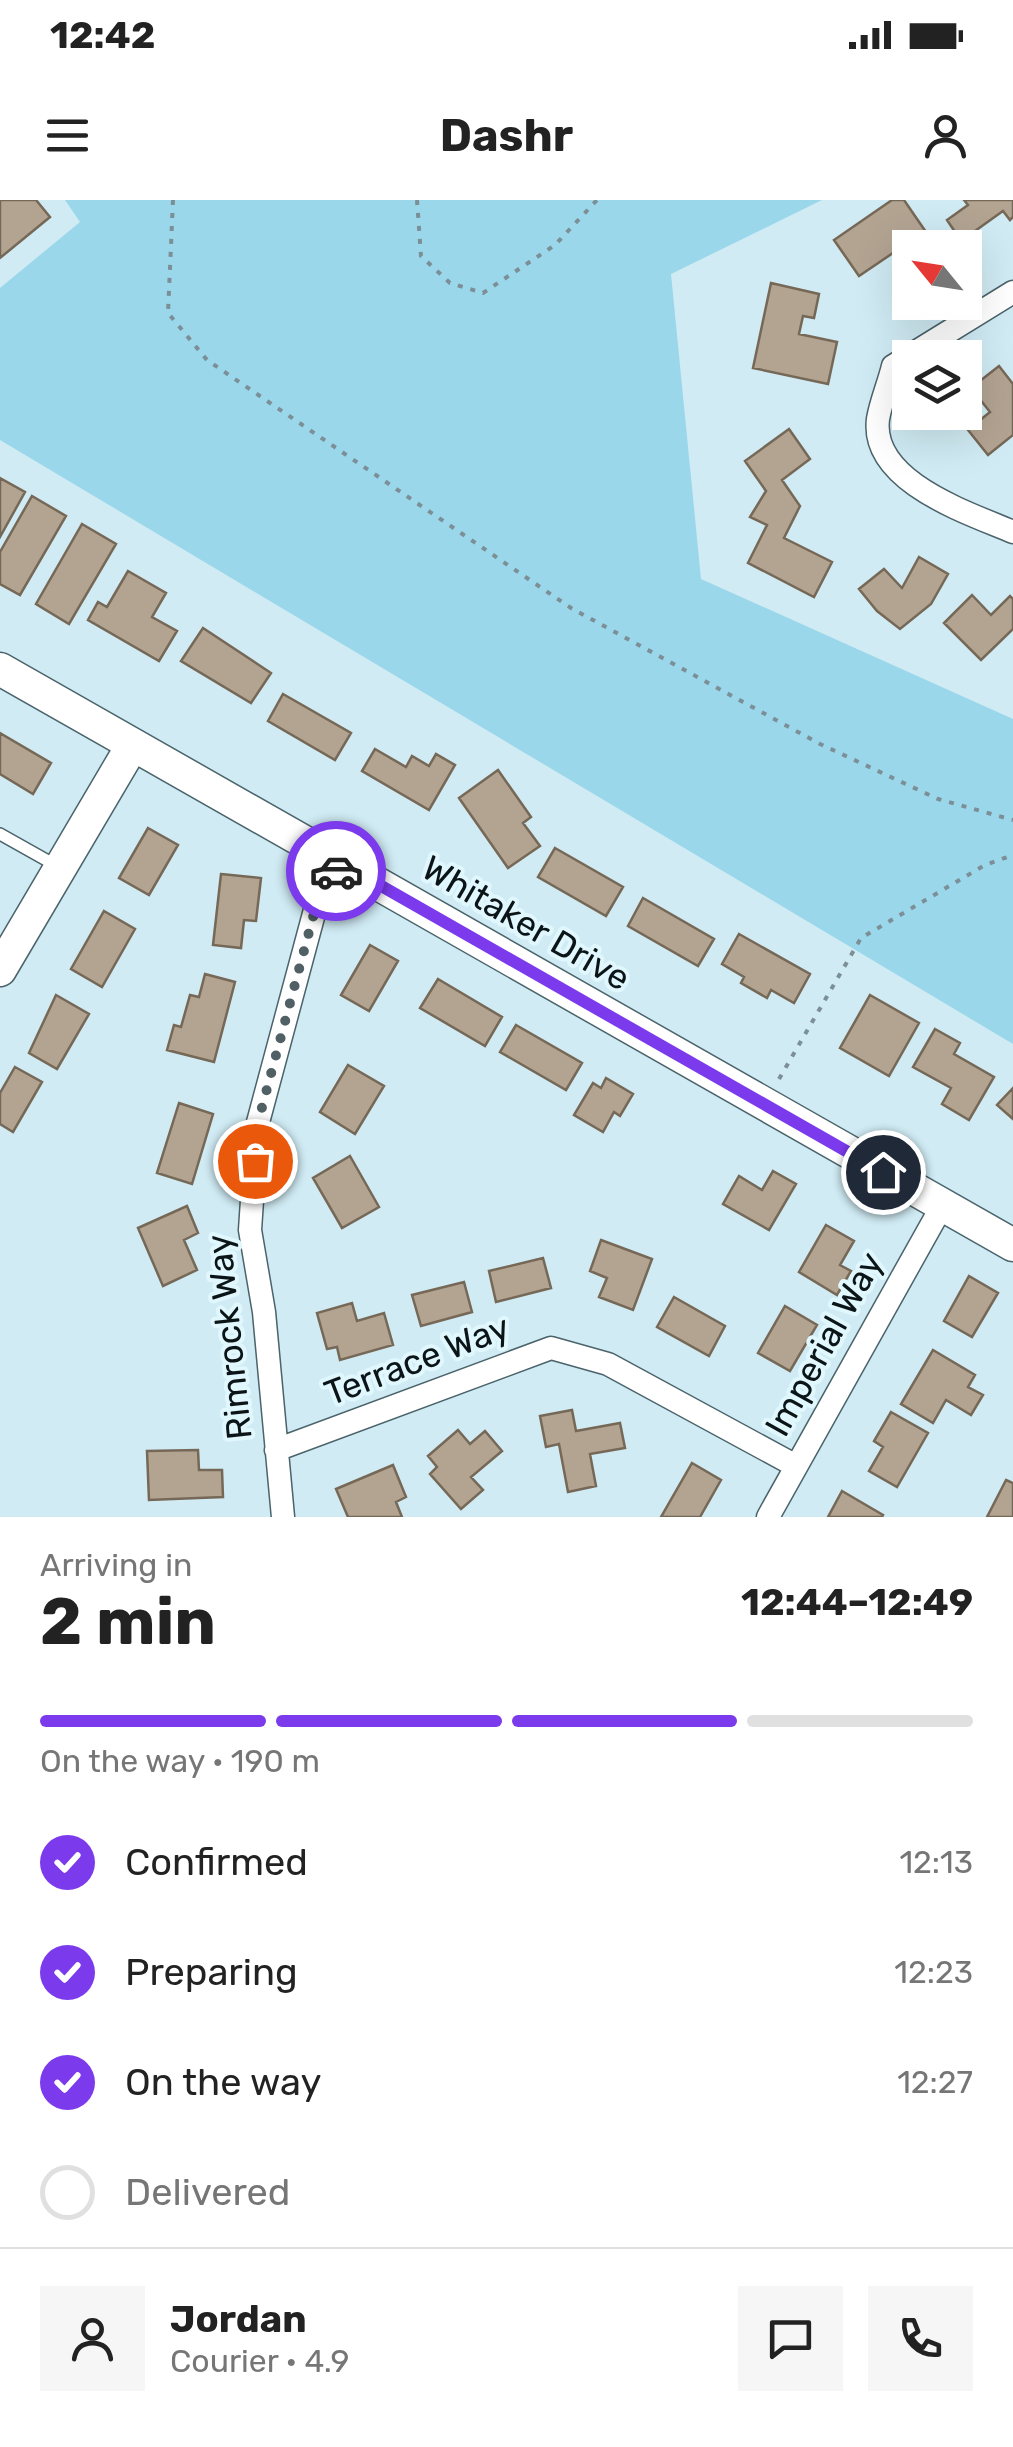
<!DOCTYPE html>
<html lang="en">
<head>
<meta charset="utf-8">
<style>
  :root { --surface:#fff; --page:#f6f6f6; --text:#222; --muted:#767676; --line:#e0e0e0; --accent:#7c3aed }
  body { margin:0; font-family:Rubik,sans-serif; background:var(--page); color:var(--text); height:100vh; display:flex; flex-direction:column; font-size:38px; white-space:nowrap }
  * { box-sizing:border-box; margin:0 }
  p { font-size:32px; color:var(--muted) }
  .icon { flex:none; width:55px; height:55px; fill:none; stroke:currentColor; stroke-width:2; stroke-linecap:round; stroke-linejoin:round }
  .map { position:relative; height:1317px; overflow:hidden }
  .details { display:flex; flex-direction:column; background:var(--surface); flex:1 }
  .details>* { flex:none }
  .needle { width:65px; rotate:300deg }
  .tools { position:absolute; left:892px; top:30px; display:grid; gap:20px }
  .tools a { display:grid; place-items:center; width:90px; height:90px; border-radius:0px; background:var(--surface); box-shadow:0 10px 40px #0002; font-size:50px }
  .pin { position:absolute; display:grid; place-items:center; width:85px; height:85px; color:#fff; margin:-42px; border:5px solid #fff; border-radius:50%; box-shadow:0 2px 10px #0007 }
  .courier { position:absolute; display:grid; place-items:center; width:100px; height:100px; margin:-50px; border:8px solid #7c3aed; border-radius:50%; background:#fff; color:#222; box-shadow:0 2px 12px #0007 }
  .overview em { font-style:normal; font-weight:700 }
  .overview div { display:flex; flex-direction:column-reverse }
  .overview { display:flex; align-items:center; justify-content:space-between; height:170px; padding:0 40px }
  h1 { font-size:65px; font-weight:700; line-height:75px }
  .bar { display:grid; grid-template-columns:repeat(4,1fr); gap:15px 10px; align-content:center; height:120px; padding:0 40px }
  .bar i { height:12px; border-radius:8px; background:var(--line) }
  .bar .active { background:var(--accent) }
  .bar p { grid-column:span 4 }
  .line { display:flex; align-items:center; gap:25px; padding:0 40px; border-top:2px solid var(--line) }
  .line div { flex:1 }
  .round { display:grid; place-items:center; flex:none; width:105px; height:105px; border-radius:0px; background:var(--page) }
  ol { padding:0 40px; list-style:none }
  li { display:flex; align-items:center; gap:30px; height:110px }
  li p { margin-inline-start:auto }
  li .icon { padding:10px; border-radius:50%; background:var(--accent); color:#fff; stroke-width:4 }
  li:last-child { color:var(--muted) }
  li i { width:55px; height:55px; border:5px solid var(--line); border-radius:50% }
  .status { display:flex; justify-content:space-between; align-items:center; height:70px; padding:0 50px; background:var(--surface); direction:ltr }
  .status svg { height:28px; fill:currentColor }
  header { display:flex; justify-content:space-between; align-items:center; height:130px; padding:0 40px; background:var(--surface); font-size:45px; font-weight:700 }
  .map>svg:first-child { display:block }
  .green { fill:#9ad7ea }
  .building { fill:#b3a492; stroke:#766857; stroke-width:2.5 }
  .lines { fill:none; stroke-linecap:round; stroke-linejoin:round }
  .lane-casing { stroke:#4b636a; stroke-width:14 }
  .street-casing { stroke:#4b636a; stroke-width:25 }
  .secondary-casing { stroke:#4b636a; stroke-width:35 }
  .path { stroke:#7c8f96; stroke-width:4; stroke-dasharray:5 8; stroke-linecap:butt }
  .lane { stroke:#fff; stroke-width:11 }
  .street { stroke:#fff; stroke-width:22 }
  .secondary { stroke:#fff; stroke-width:32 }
  .done { stroke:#506065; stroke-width:10; stroke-dasharray:0 18 }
  .route { stroke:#7c3aed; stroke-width:12 }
  .labels { text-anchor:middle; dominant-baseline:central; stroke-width:8; stroke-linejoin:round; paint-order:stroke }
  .street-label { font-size:35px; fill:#0b1518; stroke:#e1f7fe }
</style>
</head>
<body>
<div class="status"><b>12:42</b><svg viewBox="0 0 49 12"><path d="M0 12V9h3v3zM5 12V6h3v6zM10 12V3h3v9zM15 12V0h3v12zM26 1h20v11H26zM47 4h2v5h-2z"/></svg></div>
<header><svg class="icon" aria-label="menu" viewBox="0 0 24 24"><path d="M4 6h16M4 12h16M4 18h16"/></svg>Dashr<svg class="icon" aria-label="person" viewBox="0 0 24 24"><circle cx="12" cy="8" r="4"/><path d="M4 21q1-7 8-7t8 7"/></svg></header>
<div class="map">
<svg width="1013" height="1317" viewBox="0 0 1013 1317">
  <rect width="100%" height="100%" fill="#d0ebf4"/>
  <path class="green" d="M65,0h757l-151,74 30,305 312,140v325l-1013,-604v-152l80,-66z"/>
  <path class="building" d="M0,0h36l14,17 -50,41z
    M892,0h12l33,48h-27v30l-17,-25 -34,23 -25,-36z
    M964,0h49v17l-3,3 -7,-9 -42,30 -14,-21 21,-15z
    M771,83l48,11 -5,24 -11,-2 -4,18 38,8 -9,42 -75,-16z
    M999,166l14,18v51l-25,20 -20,-25 22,-18 -19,-24z
    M789,229l21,30 -28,21 18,26 -16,32 48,24 -18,35 -66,-34 19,-38 -17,-8 16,-26 -21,-30z
    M0,278l25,14 -25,45z
    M32,296l34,20 -46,79 -20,-11v-32z
    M82,324l34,20 -47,80 -33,-20z
    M919,357l29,17 -17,30 -31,25 -23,-18 -18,-22 25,-20 18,19z
    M128,371l38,22 -14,24 25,14 -18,30 -71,-41 10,-18 9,5z
    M972,395l19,20 19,-19 3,3v30l-32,31 -37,-37z
    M203,428l68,45 -20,30 -70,-42z
    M283,494l68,39 -16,27 -67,-39z
    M0,533l51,30 -18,31 -33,-20z
    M375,549l31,18 6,-11 17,10 7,-12 19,11 -26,45 -67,-39z
    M498,570l33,47 -8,6 17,23 -32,22 -49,-70z
    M148,628l30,17 -29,50 -30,-17z
    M555,648l68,39 -17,29 -68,-39z
    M221,674l40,4 -5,43 -12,-1 -3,28 -28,-3z
    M643,698l71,41 -16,27 -70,-40z
    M104,711l31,18 -33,58 -31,-18z
    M739,734l71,40 -16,29 -23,-13 -4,8 -26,-15 3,-6 -22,-13z
    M370,745l28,16 -29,50 -28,-16z
    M205,774l30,8 -21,80 -47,-12 7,-25 7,2 9,-32 9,2z
    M438,779l64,38 -17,29 -65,-38z
    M56,795l33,19 -32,55 -28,-16z
    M870,795l49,28 -30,53 -49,-28z
    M516,825l66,38 -16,27 -66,-38z
    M935,829l25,14 -6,11 40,23 -25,43 -27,-16 9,-16 -38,-21z
    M348,865l36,21 -29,48 -35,-22z
    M15,867l27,15 -29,50 -13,-8v-31z
    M606,878l27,16 -13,22 -6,-4 -11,20 -29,-17 19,-32 8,5z
    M1013,888v31l-16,-14z
    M179,903l34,11 -21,70 -35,-11z
    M350,956l29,51 -37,21 -29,-50z
    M773,971l23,13 -27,46 -46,-26 16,-28 23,14z
    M187,1006l11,27 -14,7 13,30 -34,16 -25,-58z
    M826,1025l28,16 -14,24 11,6 -14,24 -38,-23z
    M601,1040l51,19 -19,51 -34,-13 8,-19 -17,-7z
    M543,1058l8,30 -55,14 -7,-31z
    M969,1076l29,17 -26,44 -28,-16z
    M464,1082l8,30 -51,14 -9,-31z
    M674,1097l51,29 -16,30 -52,-29z
    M352,1103l5,18 27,-8 9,32 -53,15 -3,-13 -10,2 -10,-36z
    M785,1106l32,19 -27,46 -32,-18z
    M933,1150l42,25 -7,12 15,8 -12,20 -25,-15 -13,23 -32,-19z
    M572,1210l4,21 44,-8 5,25 -35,6 6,32 -28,6 -9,-48 -13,3 -6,-31z
    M891,1212l37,21 -31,54 -28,-16 14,-24 -9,-6z
    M458,1230l12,14 15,-13 17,20 -31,26 12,13 -22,19 -31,-35 7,-7 -9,-11z
    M198,1250l1,20h23l1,27 -74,3 -2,-49z
    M692,1263l29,17 -21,37h-39z
    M393,1265l13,32 -10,5 6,15h-54l-12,-28z
    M1006,1280l7,3v34h-26z
    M842,1291l41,24 -1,2h-54z"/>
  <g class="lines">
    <g class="lane-casing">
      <path id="lane" d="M0,634l57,32"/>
    </g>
    <g class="street-casing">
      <path id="street" d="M1013,92l-120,74c-4,17 -12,35 -15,53 -8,63 91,94 135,113
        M276,1250l275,-102 57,16 188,102
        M283,1317l-19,-205 -14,-82 7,-104 59,-220 25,-43
        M768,1317l174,-311"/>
    </g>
    <g class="secondary-casing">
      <path id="secondary" d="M0,469l1013,576
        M0,770l132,-224"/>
    </g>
    <path class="path" d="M173,0l-5,113 39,47 364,248 249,136 118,55 75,21
      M417,0l4,56 29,27 33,10 72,-48 42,-45
      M779,879l82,-141 124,-73 28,-10"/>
    <use href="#lane" class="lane"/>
    <use href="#street" class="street"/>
    <use href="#secondary" class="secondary"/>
  </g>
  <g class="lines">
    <path class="done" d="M255,961l2,-35 59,-220 20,-35"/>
    <path class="route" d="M336,671l5,-8 542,309"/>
  </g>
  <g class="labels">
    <g class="street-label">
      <text transform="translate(526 723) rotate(30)">Whitaker Drive</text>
      <text transform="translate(229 1137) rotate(-96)">Rimrock Way</text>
      <text transform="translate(824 1144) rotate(-61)">Imperial Way</text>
      <text transform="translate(417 1160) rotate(-21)">Terrace Way</text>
    </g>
  </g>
</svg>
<div class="tools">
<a><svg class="needle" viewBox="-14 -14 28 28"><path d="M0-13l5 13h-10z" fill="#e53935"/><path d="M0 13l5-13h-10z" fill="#767676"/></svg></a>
<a><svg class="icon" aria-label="layers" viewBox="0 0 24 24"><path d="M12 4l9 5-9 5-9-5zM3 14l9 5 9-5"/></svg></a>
</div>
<div class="pin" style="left:255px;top:961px;background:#ea580c"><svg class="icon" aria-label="bag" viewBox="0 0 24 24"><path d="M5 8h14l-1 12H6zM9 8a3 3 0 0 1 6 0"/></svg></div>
<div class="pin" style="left:883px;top:972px;background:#1f2937"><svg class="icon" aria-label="home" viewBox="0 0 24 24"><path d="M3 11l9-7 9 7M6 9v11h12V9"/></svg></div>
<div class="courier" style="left:336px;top:671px"><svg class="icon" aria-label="car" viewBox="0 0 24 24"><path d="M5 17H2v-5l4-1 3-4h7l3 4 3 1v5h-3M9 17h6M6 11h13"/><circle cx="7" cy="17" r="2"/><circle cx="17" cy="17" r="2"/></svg></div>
</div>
<section class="details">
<div class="overview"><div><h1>2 min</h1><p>Arriving in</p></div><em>12:44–12:49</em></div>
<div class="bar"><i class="active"></i><i class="active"></i><i class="active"></i><i></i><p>On the way · 190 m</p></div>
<ol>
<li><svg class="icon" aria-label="check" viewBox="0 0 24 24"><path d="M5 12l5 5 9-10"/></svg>Confirmed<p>12:13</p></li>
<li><svg class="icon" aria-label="check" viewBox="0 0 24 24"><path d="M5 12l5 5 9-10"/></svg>Preparing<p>12:23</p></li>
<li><svg class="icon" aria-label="check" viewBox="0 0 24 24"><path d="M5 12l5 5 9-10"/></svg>On the way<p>12:27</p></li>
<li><i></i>Delivered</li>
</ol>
<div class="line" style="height:180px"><a class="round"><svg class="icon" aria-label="person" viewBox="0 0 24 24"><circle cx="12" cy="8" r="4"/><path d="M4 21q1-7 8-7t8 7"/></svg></a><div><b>Jordan</b><p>Courier · 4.9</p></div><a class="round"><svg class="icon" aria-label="chat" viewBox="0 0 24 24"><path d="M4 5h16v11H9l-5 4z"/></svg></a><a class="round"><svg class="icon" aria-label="phone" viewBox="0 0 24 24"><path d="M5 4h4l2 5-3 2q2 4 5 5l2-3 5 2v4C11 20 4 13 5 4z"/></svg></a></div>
</section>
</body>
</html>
